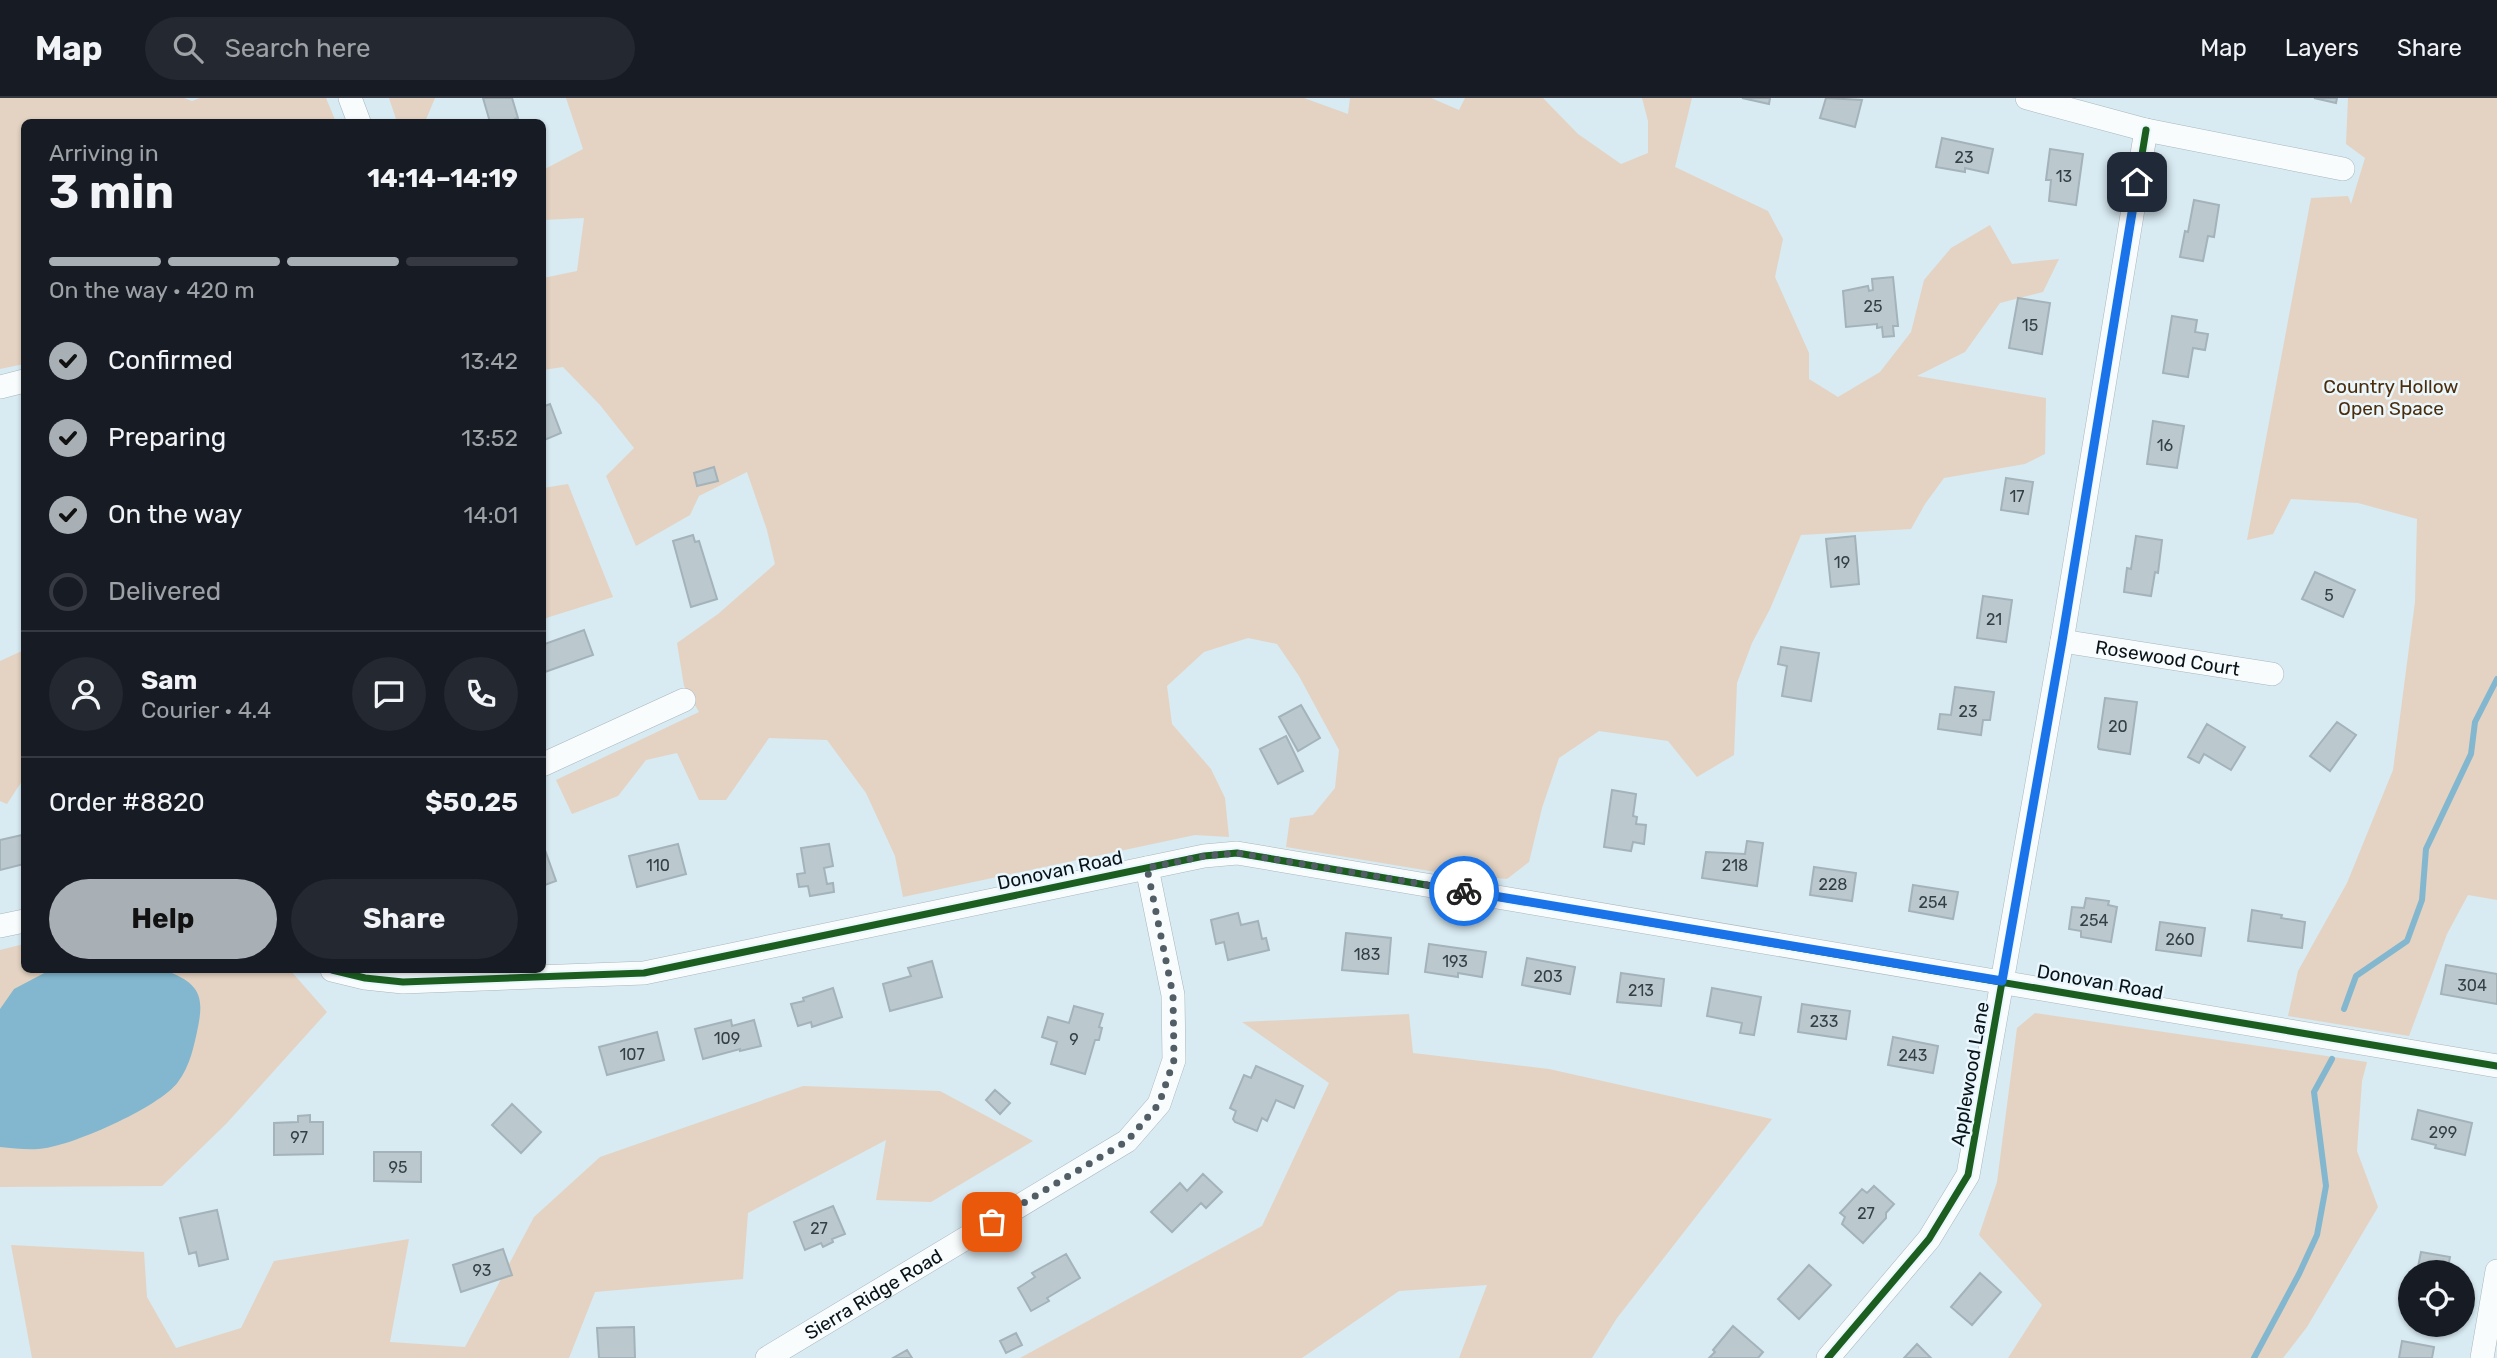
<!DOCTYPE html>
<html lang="en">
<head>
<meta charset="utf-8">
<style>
  :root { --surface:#171b24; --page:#242831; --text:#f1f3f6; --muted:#9ea1a6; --line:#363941; --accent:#a9b0b5 }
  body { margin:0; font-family:Rubik,sans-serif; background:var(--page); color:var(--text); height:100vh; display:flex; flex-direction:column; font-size:26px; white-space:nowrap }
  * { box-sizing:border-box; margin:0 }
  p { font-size:23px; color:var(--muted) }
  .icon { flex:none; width:38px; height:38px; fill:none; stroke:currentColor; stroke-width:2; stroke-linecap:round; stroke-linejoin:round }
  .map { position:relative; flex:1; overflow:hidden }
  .drawer { position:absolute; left:21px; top:21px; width:525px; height:854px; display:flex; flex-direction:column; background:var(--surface); border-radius:10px; box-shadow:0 2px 5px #0004 }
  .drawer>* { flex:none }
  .tools { position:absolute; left:2398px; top:1162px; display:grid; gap:14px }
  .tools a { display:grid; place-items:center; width:77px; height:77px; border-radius:50%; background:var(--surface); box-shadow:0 2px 5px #0004; font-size:35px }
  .pin { position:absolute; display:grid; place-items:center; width:60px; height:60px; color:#fff; margin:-30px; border-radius:14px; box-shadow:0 4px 10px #0006 }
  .courier { position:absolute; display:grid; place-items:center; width:70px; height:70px; margin:-35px; border:5px solid #1a73e8; border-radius:50%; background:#fff; color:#222; box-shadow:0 2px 9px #0007 }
  .overview em { font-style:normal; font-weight:700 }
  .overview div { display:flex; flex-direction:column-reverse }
  .overview { display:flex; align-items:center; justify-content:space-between; height:119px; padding:0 28px }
  h1 { font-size:46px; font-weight:700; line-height:52px }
  .bar { display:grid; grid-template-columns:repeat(4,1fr); gap:10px 7px; align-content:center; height:84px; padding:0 28px }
  .bar i { height:9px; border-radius:5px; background:var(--line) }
  .bar .active { background:var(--accent) }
  .bar p { grid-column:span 4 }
  .line { display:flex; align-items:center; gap:18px; padding:0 28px; border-top:2px solid var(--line) }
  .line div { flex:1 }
  .round { display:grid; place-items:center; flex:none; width:74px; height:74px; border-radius:37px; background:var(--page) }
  ol { padding:0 28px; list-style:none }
  li { display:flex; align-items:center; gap:21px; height:77px }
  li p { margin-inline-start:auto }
  li .icon { padding:7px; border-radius:50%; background:var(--accent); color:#111; stroke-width:4 }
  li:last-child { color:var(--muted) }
  li i { width:38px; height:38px; border:4px solid var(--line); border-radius:50% }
  .action { display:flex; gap:14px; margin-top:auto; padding:14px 28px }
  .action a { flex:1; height:80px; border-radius:42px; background:var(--accent); color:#111; font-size:28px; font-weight:700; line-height:80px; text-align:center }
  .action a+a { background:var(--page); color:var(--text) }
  header { display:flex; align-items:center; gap:42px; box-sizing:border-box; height:98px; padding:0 35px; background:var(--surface); border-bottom:2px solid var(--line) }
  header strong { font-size:33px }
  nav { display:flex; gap:38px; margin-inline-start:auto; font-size:24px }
  .search { width:490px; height:63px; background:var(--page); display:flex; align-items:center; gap:18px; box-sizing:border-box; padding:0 24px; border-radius:38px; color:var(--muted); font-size:26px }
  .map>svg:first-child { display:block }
  .green { fill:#e4d3c2 }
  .water { fill:#83b7cf }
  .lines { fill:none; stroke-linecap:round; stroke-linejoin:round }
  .stream { stroke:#83b7cf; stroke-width:6 }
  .building { fill:#bbc9cf; stroke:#a4b2b9; stroke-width:2 }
  .minor-casing { stroke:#a9b6bd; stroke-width:24 }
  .minor { stroke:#f9fcfd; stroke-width:23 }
  .cycleway-casing { stroke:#eaf7fd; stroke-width:11 }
  .cycleway { stroke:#1b5e20; stroke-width:7 }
  .done { stroke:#515e65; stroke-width:7; stroke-dasharray:0 12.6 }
  .route { stroke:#1a73e8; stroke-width:9 }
  .labels { text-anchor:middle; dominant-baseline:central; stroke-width:5; stroke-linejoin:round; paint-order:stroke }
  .number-label { font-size:16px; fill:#354046 }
  .park-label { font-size:19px; fill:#4d2d0a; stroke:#eaf7fd }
  .street-label { font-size:19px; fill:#081319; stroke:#eaf7fd }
</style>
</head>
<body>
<header>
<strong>Map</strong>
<div class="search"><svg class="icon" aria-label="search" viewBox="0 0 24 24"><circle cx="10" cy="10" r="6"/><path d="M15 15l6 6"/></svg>Search here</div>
<nav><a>Map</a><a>Layers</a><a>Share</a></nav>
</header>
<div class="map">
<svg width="2497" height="1260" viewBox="0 0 2497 1260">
  <rect width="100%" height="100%" fill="#d8eaf2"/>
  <path class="green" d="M0,0h184l8,3 8,-3h126l10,24h-312v242l-24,5z
    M389,0h46l-10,24h-28z
    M566,0h738l44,16 2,-16h81l28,12 6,-12h78l35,36 43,30 27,-11v-32l-6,-23h50l-17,69 93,44 15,28 -8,38 34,76v26l29,18 42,-25 31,-40 13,-52 27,-32 39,-23 22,39 47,-5 -16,33 -43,11 -35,49 -48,24 129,22 -1,56 -20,10 -81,14 -19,26 -14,25 -110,6 -31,74 -18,34 -15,40 -3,72 -37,22 -29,-36 -69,-10 -40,27 -17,50 -13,54 -22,17 -65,-6 -156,-26 4,-29 23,-3 22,-27 4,-38 -40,-74 -22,-32 -29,-6 -44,14 -37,34 5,38 39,45 14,29 4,39 -34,-2 -292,62 -8,-41 -29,-63 -39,-53 -58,-2 -43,62h-27l-22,-47 -31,7 -28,36 -46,18 -16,-34 143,-68 -15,-26 -7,-43 41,-29 57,-50 -8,-34 -20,-58 -48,24 -9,19 -54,31 -30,-70 28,-28 -34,-43 -37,-38 -20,3v-92l34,-7 7,-53 -41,2v-50l40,-21z
    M2348,0h149v802l-29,-5 -21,39 -38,102 -121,-20 10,-45 49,-88 46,-113 22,-168 2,-83 -59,-16 -67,-4 -18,35 -26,6 64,-342 37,-2 3,8 14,-46 -19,-14z
    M568,386l45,113 -70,22v-131z
    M24,552v128l-17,26 -7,-3v-140z
    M24,846v26h266l37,42 -101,112 -64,62 -162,1v-237z
    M2035,915l332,49 -5,19 -5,70 21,56 -71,120 -24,31h-275l34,-53 -63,-70 18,-53 20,-154z
    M1409,916l4,39 136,16 223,50 -155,199 -25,40h-133l28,-73 -88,6 -97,67h-282l242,-132 67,-143 -87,-61z
    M803,988l137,5 93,50 -102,61 -55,-2 10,-60 -138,73 -5,66 -148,13 -26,66h-537l-21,-113 133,7 3,45 29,51 65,-20 33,-67 135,-22 -19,103 75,5 69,-130 66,-60z"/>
  <path class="water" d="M50,872h115c32,13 40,23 33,57 -4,19 -8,39 -20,55 -18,25 -110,66 -140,67 -12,1 -26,-1 -38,-2v-138l14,-20z"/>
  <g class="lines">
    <path class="stream" d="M2344,911l12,-33 51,-35 15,-41 4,-51 45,-95 4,-32 22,-43
      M2254,1260l45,-84 18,-39 9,-49 -12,-94 18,-33"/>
  </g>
  <path class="building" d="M483,0h29l6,20 -3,1 1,3h-26z
    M1742,0h28l-1,6z
    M1826,0l36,2 -7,27 -35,-9z
    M2314,0h23l-1,5z
    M1942,40l51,11 -5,24 -23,-5v4l-29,-5z
    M2050,51l33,5 -7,51 -27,-4 2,-21h-5z
    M2194,102l25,5 -5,32 -6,-1 -5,25 -23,-4 5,-26 3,1z
    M1893,179l5,49h-5l1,10 -11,1 -1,-10 -5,1v-4l-31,3 -3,-36 25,-5 1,5 4,-1 -1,-11z
    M2018,200l32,5 -8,51 -33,-6z
    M2172,218l25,4 -2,12 13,2 -3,16 -12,-2 -5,29 -25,-4z
    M550,306l11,29 -19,8v-34z
    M2153,323l31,5 -7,42 -30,-4z
    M714,369l4,14 -21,5 -3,-13z
    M2006,380l27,4 -5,32 -27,-4z
    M693,437l2,7 4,-1 18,58 -26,8 -18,-66z
    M1855,438l4,48 -28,3 -5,-48z
    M2136,438l26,4 -4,33 -3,-1 -4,24 -27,-4 3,-24 4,1z
    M2315,474l40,18 -12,27 -41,-18z
    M1983,498l29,4 -6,42 -29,-4z
    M584,532l9,25 -51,18v-28z
    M1781,549l38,6 -8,48 -29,-5 5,-30 -9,-2z
    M1955,589l39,5 -4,28h-7l-2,15 -43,-6 2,-15 11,1z
    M2105,600l32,4 -7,52 -31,-5 -1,-2z
    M1301,607l19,33 -22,13 -19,-34z
    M2337,624l19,13 -26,36 -20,-15z
    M2207,626l38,23 -14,23 -27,-16 -5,9 -11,-6z
    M1286,638l17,35 -25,13 -18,-35z
    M1612,692l24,4 -3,22 4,1 -1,7 10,1 -2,19 -11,-2 -2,9 -27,-4z
    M22,737l2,29 -24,6v-30z
    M1747,743l16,2 -6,43 -55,-8 4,-26 39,2z
    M678,746l8,30 -49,13 -8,-31z
    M829,746l4,22 -9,2 3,16 6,-1 1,9 -24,4 -2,-10 -9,1 -2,-13 8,-1 -4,-25z
    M545,752l11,31 -14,5v-35z
    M1814,769l42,6 -4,28 -42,-6z
    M1913,787l45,7 -5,27 -44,-8z
    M2086,800l23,3 -1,4 9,2 -6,35 -30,-5v-6l-12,-2 3,-22 12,1z
    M2252,812l30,5 -1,3 24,4 -3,26 -54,-7z
    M1238,815l3,12 17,-4 4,18 4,-1 3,12 -41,10 -4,-18 -8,2 -5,-24z
    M2160,824l45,6 -4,28 -45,-6z
    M1346,835l45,5 -3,36 -46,-4z
    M1429,846l57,8 -4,25 -24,-4v4l-33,-5z
    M1527,860l48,9 -5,27 -48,-9z
    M932,863l10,36 -52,14 -7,-27 28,-8 -3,-8z
    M2446,867l51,9v30l-56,-10z
    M1621,875l43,6 -3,27 -44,-4z
    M833,890l9,29 -30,10 -1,-5 -13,4 -7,-22 13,-3 -1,-3z
    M1712,890l49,9 -7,38 -14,-2 2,-10 -35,-7z
    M1802,906l48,7 -4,28 -48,-7z
    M1074,908l29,8 -4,13 3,1 -3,12h-4l-10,34 -34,-10 6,-22 -15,-5 6,-20 21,6z
    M731,922l1,6 22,-6 7,26 -21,5v-2l-37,10 -8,-30z
    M657,934l7,28 -57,15 -8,-28z
    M1893,939l45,9 -5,27 -45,-8z
    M1256,968l47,20 -9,22 -18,-8 -9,21 -5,-3 -5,13 -22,-9 -2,-3 3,-8 -6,-3 14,-33 7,3z
    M995,992l15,13 -10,11 -14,-14z
    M512,1006l29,28 -20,21 -29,-28z
    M2418,1012l54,13 -7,32 -30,-7 1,-3 -24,-6z
    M310,1017v7h13v32l-49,1v-32l24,-1v-6z
    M374,1054h47v30l-47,-1z
    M1203,1076l19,18 -16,16 -5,-5 -29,29 -21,-20 29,-29 7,8z
    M1874,1088l20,18 -8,9v5l-23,25 -21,-19 3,-7 -5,-4 22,-24 5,4z
    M833,1108l12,28 -13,5 1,3 -10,5 -2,-4 -16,7 -11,-28z
    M217,1112l11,49 -29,7 -3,-14 -7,2 -9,-36z
    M503,1151l9,26 -51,17 -8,-27z
    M2421,1154l29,5 -3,15h-30z
    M1066,1156l14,24 -33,20 2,3 -18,10 -13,-23 17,-11 -3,-4z
    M1809,1167l22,20 -32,34 -21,-20z
    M1980,1175l21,19 -29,33 -21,-18z
    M1733,1228l30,26 -5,6h-49l6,-6 -2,-2z
    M634,1229l1,31h-36l-2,-30z
    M1016,1235l6,12 -16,8 -6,-12z
    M2402,1243l32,6 -2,11h-33z
    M1917,1246l14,14h-27z
    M907,1252l5,8h-19z"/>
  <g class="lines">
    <g class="minor-casing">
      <g id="minor">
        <path d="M350,0l9,24"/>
        <path d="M2027,0l119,32 197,39"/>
        <path d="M0,289l24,-6"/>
        <path id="s1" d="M2062,543l210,33"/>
        <path d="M542,667l142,-65"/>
        <path d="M0,828l24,-5"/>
        <path d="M332,872l33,8 38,4 241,-9 560,-117 33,-3 1260,213"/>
        <path id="s2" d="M767,1260l360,-217 32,-37 15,-44 -1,-65 -26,-127"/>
        <path d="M1828,1260l101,-119 39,-64 94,-534 84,-511"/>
        <path d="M2482,1260l15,-87"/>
      </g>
    </g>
    <use href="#minor" class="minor"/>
    <g class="cycleway-casing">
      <path id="cycleway" d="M332,872l33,8 38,4 241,-9 560,-117 33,-3 1260,213
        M1828,1260l101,-119 39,-64 94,-534 84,-511"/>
    </g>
    <use href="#cycleway" class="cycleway"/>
  </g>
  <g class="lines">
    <path class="done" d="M992,1124l135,-81 32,-37 15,-44 -1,-65 -26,-127 58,-12 32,-3 227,38"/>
    <path class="route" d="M1464,793l538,90 60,-340 75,-459"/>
  </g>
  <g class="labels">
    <g class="number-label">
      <text x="1964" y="59">23</text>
      <text x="2064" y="78">13</text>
      <text x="1873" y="208">25</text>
      <text x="2030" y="227">15</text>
      <text x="2165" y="347">16</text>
      <text x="2017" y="398">17</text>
      <text x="1842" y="464">19</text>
      <text x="2329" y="497">5</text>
      <text x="1994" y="521">21</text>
      <text x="1968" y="613">23</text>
      <text x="2118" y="628">20</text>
      <text x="658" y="767">110</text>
      <text x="1735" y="767">218</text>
      <text x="1833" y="786">228</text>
      <text x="1933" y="804">254</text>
      <text x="2094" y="822">254</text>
      <text x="2180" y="841">260</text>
      <text x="1367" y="856">183</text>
      <text x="1455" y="863">193</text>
      <text x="1548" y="878">203</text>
      <text x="2472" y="887">304</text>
      <text x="1641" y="892">213</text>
      <text x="1824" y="923">233</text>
      <text x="727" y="940">109</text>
      <text x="1074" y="941">9</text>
      <text x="632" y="956">107</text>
      <text x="1913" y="957">243</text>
      <text x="2443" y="1034">299</text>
      <text x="299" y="1039">97</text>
      <text x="398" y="1069">95</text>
      <text x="1866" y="1115">27</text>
      <text x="819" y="1130">27</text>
      <text x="482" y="1172">93</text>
    </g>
    <g class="park-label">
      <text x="2391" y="288">Country Hollow<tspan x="2391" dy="22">Open Space</tspan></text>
    </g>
    <g class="street-label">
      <text stroke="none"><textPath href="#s1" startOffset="107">Rosewood Court</textPath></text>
      <text transform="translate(1060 772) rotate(-12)">Donovan Road</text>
      <text transform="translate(2100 884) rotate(10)">Donovan Road</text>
      <text transform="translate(1970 976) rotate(-80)">Applewood Lane</text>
      <text stroke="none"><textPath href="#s2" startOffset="124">Sierra Ridge Road</textPath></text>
    </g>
  </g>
</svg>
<div class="tools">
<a><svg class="icon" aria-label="locate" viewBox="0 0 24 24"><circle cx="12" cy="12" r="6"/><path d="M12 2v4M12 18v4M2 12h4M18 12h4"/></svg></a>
</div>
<div class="pin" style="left:992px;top:1124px;background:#ea580c"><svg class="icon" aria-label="bag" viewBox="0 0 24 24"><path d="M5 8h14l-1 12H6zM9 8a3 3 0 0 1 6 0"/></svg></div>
<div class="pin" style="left:2137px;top:84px;background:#1f2937"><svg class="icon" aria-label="home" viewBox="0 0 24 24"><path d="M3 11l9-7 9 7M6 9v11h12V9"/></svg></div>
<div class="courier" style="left:1464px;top:793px"><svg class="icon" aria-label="bike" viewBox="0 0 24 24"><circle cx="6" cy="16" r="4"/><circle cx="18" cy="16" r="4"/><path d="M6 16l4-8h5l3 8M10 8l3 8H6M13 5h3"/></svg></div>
<section class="drawer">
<div class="overview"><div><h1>3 min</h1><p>Arriving in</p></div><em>14:14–14:19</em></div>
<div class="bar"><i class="active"></i><i class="active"></i><i class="active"></i><i></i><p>On the way · 420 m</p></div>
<ol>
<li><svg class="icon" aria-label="check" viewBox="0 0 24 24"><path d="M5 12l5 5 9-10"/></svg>Confirmed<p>13:42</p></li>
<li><svg class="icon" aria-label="check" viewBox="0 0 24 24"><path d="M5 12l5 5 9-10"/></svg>Preparing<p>13:52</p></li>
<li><svg class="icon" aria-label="check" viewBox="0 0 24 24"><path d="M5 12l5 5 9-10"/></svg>On the way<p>14:01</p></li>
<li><i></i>Delivered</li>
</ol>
<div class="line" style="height:126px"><a class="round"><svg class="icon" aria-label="person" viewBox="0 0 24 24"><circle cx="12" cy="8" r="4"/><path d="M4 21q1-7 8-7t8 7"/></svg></a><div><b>Sam</b><p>Courier · 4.4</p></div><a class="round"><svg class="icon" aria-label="chat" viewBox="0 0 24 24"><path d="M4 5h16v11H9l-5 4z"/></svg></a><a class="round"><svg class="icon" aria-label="phone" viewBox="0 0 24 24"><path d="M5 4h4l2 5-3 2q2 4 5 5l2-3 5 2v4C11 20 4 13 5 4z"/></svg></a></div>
<div class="line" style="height:91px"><div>Order #8820</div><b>$50.25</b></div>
<div class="action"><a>Help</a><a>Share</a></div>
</section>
</div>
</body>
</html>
